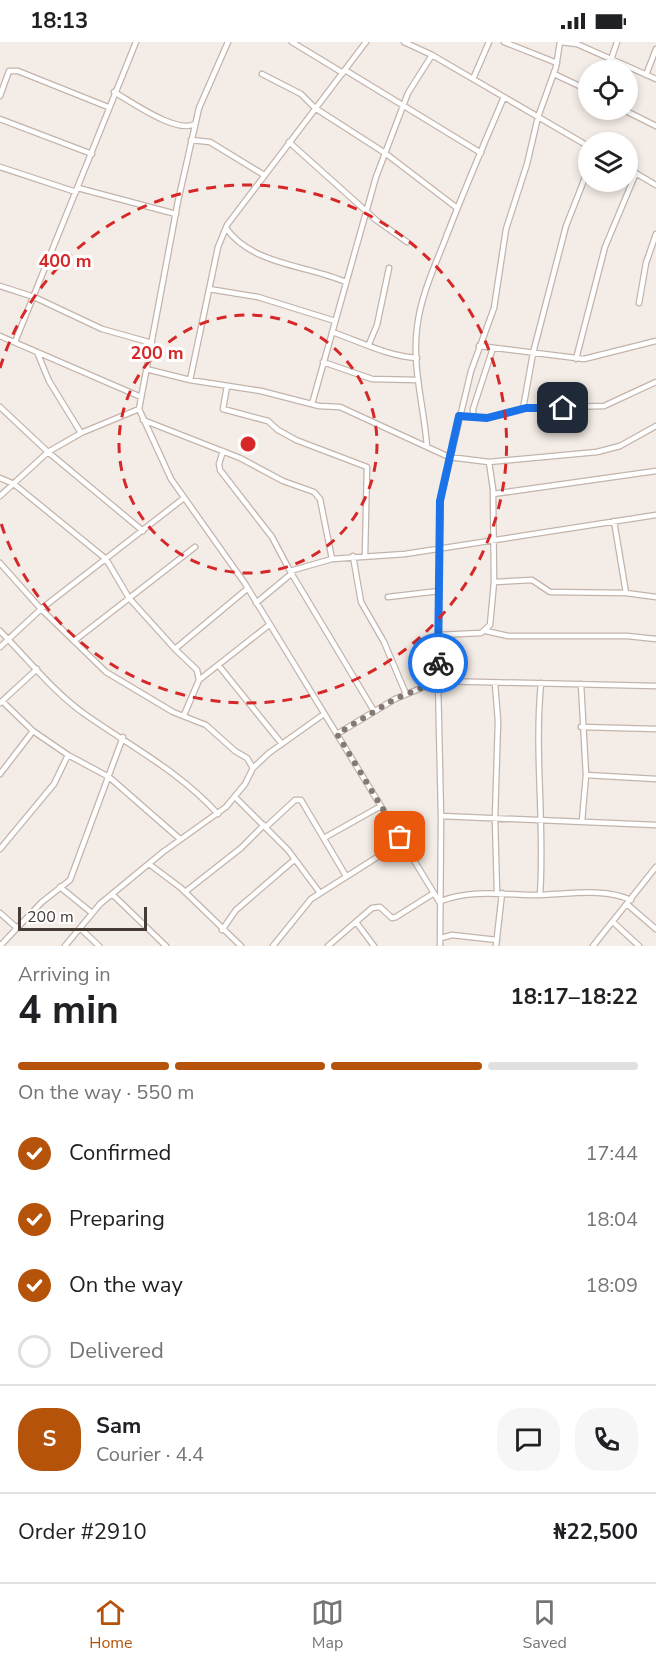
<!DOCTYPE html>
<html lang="en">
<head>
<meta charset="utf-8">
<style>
  :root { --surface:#fff; --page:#f6f6f6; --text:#202124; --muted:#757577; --line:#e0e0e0; --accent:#b45309 }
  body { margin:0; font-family:"Nunito Sans",sans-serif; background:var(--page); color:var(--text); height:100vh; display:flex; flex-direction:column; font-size:22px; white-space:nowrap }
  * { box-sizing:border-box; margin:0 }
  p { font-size:20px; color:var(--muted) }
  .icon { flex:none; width:33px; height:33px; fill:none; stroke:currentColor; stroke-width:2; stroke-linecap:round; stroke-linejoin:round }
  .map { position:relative; height:904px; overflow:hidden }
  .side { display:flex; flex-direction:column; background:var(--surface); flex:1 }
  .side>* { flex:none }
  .tools { position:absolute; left:578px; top:18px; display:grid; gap:12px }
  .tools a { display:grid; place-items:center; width:60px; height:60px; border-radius:50%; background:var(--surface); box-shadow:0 3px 9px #0003; font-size:30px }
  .scale { position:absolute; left:18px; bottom:15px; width:129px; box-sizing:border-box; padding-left:6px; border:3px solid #473b35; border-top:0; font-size:16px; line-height:21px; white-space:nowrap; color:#473b35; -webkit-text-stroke:4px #fff; paint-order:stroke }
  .pin { position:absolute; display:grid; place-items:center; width:51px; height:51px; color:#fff; margin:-26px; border-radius:12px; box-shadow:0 3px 9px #0006 }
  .courier { position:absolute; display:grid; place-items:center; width:60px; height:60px; margin:-30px; border:4px solid #1a73e8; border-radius:50%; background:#fff; color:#222; box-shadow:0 2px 8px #0007 }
  .headline em { font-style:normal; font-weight:700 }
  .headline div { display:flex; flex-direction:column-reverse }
  .headline { display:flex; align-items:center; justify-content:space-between; height:102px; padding:0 18px }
  h1 { font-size:39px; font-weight:700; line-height:45px }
  .bar { display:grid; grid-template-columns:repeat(4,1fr); gap:9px 6px; align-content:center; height:72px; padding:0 18px }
  .bar i { height:8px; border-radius:4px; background:var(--line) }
  .bar .active { background:var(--accent) }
  .bar p { grid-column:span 4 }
  .line { display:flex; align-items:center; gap:15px; padding:0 18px; border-top:2px solid var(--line) }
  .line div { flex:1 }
  .round { display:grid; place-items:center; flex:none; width:63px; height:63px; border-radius:24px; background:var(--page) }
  ol { padding:0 18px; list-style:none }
  li { display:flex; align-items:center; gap:18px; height:66px }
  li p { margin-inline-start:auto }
  li .icon { padding:6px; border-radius:50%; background:var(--accent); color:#fff; stroke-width:4 }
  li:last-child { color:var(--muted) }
  li i { width:33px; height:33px; border:3px solid var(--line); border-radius:50% }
  .status { display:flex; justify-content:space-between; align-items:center; height:42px; padding:0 30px; background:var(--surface); direction:ltr }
  .status svg { height:16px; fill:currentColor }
  .dock { display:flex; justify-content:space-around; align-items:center; height:84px; border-top:2px solid var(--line); background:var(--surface); font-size:16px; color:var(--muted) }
  .dock a { display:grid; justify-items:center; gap:3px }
  .dock .active { color:var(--accent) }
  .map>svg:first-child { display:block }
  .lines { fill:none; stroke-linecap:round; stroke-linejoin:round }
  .minor-casing { stroke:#c3b4ab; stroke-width:7 }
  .minor { stroke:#fff; stroke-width:4.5 }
  .done { stroke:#847973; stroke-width:6; stroke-dasharray:0 10.8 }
  .route { stroke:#1a73e8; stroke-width:8 }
  .ring { fill:none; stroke:#d62828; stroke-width:3; stroke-dasharray:10 8 }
  .centre { fill:#d62828; stroke:#fff; stroke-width:3 }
  .ring-label { font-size:18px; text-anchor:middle; font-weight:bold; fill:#d62828; stroke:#fff; stroke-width:6; stroke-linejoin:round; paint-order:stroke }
</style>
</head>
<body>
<div class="status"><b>18:13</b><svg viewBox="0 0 49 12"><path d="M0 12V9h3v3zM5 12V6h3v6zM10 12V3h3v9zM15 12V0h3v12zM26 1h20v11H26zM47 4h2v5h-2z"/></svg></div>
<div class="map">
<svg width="656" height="904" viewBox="0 0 656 904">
  <rect width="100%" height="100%" fill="#f4ece6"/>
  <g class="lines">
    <g class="minor-casing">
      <path id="minor" d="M292,0l51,31
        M404,0l28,13 156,91
        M504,0l53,21
        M560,0l17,2 79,35
        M611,18l6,-18
        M345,28l136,83
        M262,32l39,20 14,14 70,45 72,55
        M554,32l34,16
        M646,33l10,-26
        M473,37l16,-37
        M114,50c18,10 62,42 81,32
        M0,54l9,-25h9l90,36
        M624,68l32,16
        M0,77l92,35
        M191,98l19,2 54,33
        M289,100l87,78 31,22
        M0,125l76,25
        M627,126l29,17
        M78,146l98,26
        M226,186c26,37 81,37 120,54
        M0,244l34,11 68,32 50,14
        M209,247l49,8 77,24
        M639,261l7,-40 10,-29
        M332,290c29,10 55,24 85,26
        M0,294l141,61
        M15,300l121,-300
        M369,302l8,-19 12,-57
        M479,304l105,13 72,-18
        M37,310l12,29 32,52
        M576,317l29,-112 31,-74
        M323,320l49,17 45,1
        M146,327l44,11 71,11 58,15 21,1 109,50 40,5 108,-10 23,-6 36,-20
        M190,338l28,-133 9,-22 139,-183
        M227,344l-4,23 45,12 10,9 18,10 71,27 -2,88
        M312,362l64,-227 32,-84 24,-38
        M0,365l48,45 95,79
        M139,367l32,70 73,103 196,321
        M523,367l10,-56 33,-127 22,-56
        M459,374l28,2 40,-10 77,-2 52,-24
        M473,375v-8l20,-61
        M143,378l97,38 43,23 31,11 6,7 12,60 73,-5 251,-39
        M427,404c-3,-39 -15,-78 -10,-118 3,-28 15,-56 26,-83 19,-50 40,-99 61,-148
        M223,409l-4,13 1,6 52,67 18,34
        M0,436l14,6 92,75 23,39 46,51 22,21 2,10 -15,35
        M493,452l163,-23
        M0,454l48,-44 33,-19 58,-24 39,-208 21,-93 29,-66
        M614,479l12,72
        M353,514l8,46 23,40 22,52
        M332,517l-42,12 84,140
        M0,521l41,46 65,63 67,40 33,13 29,26 12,7 6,10
        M494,540l38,-2 18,12 76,1 30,4
        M388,555l51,-6
        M256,561l35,-29
        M0,589c28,28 53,61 86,84 46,32 94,57 132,99
        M486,589l22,5h119l29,3
        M438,593l43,-2 9,-8 4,-43 -1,-93 -4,-27
        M74,599l121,-94
        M0,605l41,-38 143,-111
        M175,607l72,-60
        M219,624l63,78
        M199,638l70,-55
        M495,641l3,38 -3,98 2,73
        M581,642l5,91 -4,46
        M2,659l31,30
        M0,661l37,-34
        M581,685l75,2
        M337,692l58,-35 43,-18 218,5
        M0,732l33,-43 35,24 41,22 71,62
        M586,733l70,4
        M235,755l53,53 32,43
        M441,774l215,9
        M266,785l29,-27h6l45,76
        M324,796l57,-32
        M0,807l54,-65 14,-29
        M149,822l32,24 60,58
        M60,845l32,26
        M185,850l56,-44 23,-23
        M112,852l54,52
        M540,853c5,-70 -6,-141 1,-212
        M441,859c29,-11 58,-7 88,-6 32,1 72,-9 102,5
        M628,863l28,24
        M0,871l17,15 25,-26 28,-22 53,-143
        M356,880l18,24
        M613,880l26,24
        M80,886l19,18
        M222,888l14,-20 58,-50
        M441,896l11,-3 45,5
        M0,904l17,-18
        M65,904l35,-42 63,-52 63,-45 19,-23 8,-16 16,-15 55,-39
        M273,904l38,-47 68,-43 10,-16 11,-3
        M328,904l44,-38 8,-1 12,11 4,-1 38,-24
        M440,904l1,-130 -3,-135 2,-180 31,-130 23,-63 12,-79 21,-65 11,-47 18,-50 4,-25
        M496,904l6,-53
        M593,904l63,-79"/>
    </g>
    <use href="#minor" class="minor"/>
  </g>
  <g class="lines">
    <path class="done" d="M400,795l-63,-103 58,-35 43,-18v-18"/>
    <path class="route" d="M438,621l2,-162 19,-85 28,2 39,-10h37"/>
  </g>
  <g class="ring">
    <circle cx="248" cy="402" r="129"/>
    <path d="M0 326A259 259 0 1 1 0 478"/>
  </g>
  <circle cx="248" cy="402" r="9" class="centre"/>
  <g class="ring-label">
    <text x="65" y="225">400 m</text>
    <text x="157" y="317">200 m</text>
  </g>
</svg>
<div class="tools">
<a><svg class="icon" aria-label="locate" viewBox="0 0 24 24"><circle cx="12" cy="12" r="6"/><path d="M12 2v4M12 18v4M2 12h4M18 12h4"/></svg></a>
<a><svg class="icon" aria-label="layers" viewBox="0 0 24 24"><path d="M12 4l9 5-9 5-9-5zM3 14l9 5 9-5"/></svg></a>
</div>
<div class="scale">200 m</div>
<div class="pin" style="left:400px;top:795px;background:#ea580c"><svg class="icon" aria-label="bag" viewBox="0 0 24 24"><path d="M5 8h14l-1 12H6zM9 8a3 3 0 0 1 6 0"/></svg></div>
<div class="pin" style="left:563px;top:366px;background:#1f2937"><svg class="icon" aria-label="home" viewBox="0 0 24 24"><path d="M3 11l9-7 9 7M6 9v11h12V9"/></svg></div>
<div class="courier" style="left:438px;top:621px"><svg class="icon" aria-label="bike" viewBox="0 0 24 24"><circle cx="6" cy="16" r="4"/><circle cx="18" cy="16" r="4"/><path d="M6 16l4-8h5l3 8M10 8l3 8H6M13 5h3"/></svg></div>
</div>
<section class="side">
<div class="headline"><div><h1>4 min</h1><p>Arriving in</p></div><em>18:17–18:22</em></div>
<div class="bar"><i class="active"></i><i class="active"></i><i class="active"></i><i></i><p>On the way · 550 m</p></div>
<ol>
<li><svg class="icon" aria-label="check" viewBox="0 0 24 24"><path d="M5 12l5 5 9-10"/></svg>Confirmed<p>17:44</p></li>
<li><svg class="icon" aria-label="check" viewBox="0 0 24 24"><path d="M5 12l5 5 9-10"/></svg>Preparing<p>18:04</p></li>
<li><svg class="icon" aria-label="check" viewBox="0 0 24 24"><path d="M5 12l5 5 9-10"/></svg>On the way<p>18:09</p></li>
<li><i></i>Delivered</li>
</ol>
<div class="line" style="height:108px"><b class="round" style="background:var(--accent);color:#fff">S</b><div><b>Sam</b><p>Courier · 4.4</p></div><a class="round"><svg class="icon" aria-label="chat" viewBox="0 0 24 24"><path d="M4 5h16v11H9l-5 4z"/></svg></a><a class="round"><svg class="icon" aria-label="phone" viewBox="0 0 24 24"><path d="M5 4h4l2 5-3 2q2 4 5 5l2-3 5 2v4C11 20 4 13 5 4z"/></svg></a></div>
<div class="line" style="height:78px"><div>Order #2910</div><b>₦22,500</b></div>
</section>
<nav class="dock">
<a class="active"><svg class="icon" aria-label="home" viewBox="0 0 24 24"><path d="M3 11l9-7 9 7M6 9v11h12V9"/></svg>Home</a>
<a><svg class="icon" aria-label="map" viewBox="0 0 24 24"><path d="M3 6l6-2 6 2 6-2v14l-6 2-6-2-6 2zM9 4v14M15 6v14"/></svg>Map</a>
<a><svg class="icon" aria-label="saved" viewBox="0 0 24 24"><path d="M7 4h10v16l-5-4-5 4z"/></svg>Saved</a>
</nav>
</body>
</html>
